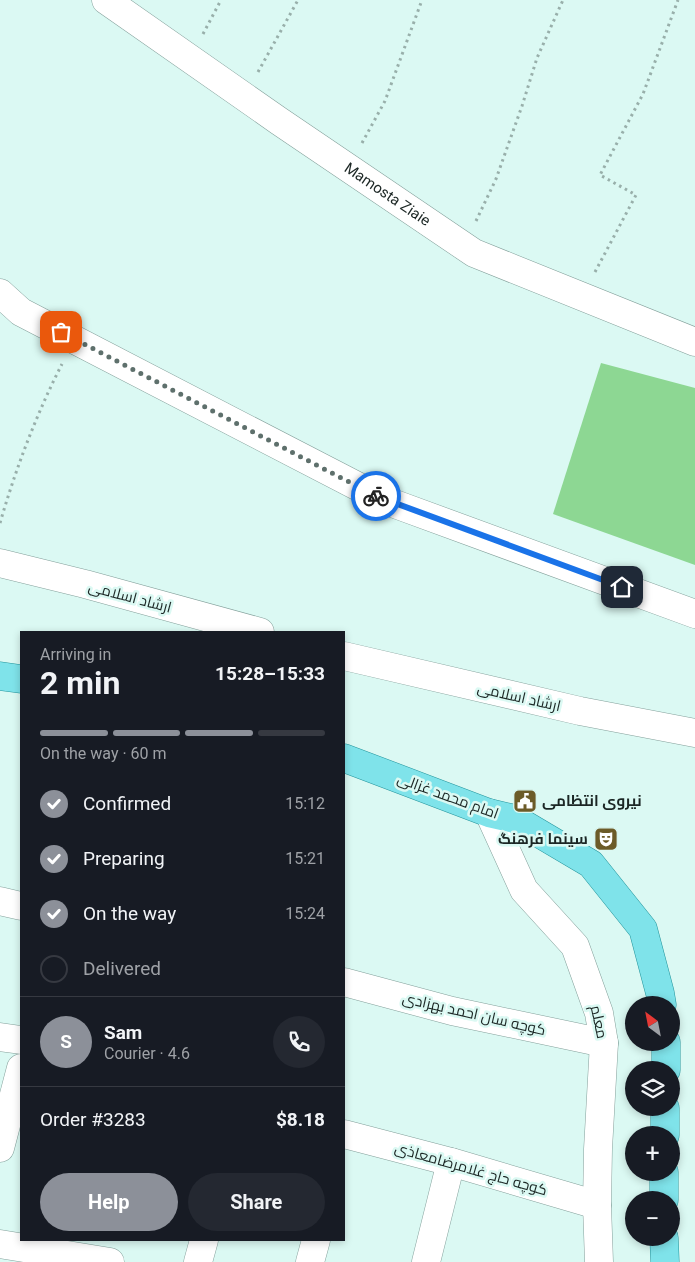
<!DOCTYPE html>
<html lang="en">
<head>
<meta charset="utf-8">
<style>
  :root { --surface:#171b24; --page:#242831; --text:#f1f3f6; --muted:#9ea1a6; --line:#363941; --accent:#8c9099 }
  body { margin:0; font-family:Roboto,Cairo,sans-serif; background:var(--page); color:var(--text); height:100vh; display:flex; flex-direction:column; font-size:19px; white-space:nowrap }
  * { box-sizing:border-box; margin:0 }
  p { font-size:16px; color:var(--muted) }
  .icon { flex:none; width:28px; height:28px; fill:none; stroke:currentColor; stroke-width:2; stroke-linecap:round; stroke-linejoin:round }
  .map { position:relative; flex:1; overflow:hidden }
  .details { position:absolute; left:20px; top:631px; width:325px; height:610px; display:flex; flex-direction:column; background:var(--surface); border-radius:0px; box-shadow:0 2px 8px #0003 }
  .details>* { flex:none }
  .needle { width:32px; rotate:328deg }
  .fabs { position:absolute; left:625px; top:996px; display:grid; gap:10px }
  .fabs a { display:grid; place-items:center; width:55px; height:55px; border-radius:50%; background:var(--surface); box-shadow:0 2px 8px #0003; font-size:25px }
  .pin { position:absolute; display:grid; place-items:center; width:42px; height:42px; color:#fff; margin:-21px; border-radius:10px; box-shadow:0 2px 8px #0006 }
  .courier { position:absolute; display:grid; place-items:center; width:50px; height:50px; margin:-25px; border:4px solid #1a73e8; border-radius:50%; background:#fff; color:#222; box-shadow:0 1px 6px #0007 }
  .overview em { font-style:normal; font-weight:700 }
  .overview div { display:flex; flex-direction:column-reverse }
  .overview { display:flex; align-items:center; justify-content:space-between; height:85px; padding:0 20px }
  h1 { font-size:32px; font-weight:700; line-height:38px }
  .bar { display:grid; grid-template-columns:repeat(4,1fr); gap:8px 5px; align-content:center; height:60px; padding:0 20px }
  .bar i { height:6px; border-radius:4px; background:var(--line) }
  .bar .on { background:var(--accent) }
  .bar p { grid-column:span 4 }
  .line { display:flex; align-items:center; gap:12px; padding:0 20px; border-top:1px solid var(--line) }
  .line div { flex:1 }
  .round { display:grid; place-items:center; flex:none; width:52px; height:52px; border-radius:26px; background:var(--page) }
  ol { padding:0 20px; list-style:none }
  li { display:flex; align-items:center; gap:15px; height:55px }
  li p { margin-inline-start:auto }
  li .icon { padding:5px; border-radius:50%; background:var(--accent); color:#fff; stroke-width:4 }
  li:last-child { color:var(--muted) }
  li i { width:28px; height:28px; border:2px solid var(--line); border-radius:50% }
  .cta { display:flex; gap:10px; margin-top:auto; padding:10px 20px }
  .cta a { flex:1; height:58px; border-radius:30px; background:var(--accent); color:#fff; font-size:20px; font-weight:700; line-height:58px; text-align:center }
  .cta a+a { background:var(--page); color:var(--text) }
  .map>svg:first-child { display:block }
  .green { fill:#8dd793 }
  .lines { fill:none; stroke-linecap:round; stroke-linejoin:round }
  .minor-casing { stroke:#84a09b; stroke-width:29 }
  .major-casing { stroke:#25959c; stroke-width:29 }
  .path { stroke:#98afaa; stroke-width:3; stroke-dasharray:2.5 4; stroke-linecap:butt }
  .minor { stroke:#fff; stroke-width:28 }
  .major { stroke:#7fe3ea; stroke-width:28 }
  .done { stroke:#5e706c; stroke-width:5; stroke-dasharray:0 9 }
  .route { stroke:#1a73e8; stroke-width:6 }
  .labels { text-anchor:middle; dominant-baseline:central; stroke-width:5; stroke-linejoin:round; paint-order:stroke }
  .street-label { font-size:15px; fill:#1b2624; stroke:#dbf9f3 }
  .poi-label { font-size:15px; font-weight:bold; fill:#1b2624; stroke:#dbf9f3; text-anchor:start }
</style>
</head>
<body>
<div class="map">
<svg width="695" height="1262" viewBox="0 0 695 1262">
  <rect width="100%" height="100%" fill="#dbf9f3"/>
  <path class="green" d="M601,363l94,25v177l-142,-51z"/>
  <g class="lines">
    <g class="minor-casing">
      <g id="minor">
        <path id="s1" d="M106,0l173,121 195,132 221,89"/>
        <path d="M0,293l21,19 363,188 311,114"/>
        <path d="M0,563l85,21 175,48"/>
        <path d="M344,656l236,55 115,22"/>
        <path d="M489,813l35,77 51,56 24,67 5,30 -6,106 -1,56 2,57"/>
        <path d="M0,901l21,5"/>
        <path d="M344,982l108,29 152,32"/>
        <path d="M0,1037l21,3"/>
        <path d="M344,1134l107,28 146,43"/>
        <path d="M0,1148l21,-80"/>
        <path d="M0,1244l110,18"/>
        <path d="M198,1262l6,-22"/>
        <path d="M310,1262l6,-22"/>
        <path d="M426,1262l25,-100"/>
      </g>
    </g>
    <g class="major-casing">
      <path id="major" d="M0,676l21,3
        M344,758l145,55 26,6 76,45 52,65 17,64 2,12
        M666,1070v-28
        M665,1135v-27
        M664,1200v-28
        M664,1238l1,24"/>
    </g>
    <path class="path" d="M203,34l18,-34
      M258,72l40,-72
      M362,143l23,-42 37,-101
      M476,221l20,-42 26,-73 15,-48 26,-58
      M595,272l41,-77 -36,-20 43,-81 35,-94
      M0,523c16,-55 36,-108 62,-159"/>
    <use href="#minor" class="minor"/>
    <use href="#major" class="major"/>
  </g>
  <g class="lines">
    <path class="done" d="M61,332l315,164"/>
    <path class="route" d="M376,496l246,91"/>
  </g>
  <defs>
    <g id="civic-square" transform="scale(1.25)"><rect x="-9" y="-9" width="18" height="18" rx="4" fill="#6c5b28" stroke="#dbf9f3"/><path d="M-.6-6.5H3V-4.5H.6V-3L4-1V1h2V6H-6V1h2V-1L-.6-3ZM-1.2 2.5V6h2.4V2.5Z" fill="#fff"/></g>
    <g id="theatre-square" transform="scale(1.25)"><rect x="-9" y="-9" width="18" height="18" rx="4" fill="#6c5b28" stroke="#dbf9f3"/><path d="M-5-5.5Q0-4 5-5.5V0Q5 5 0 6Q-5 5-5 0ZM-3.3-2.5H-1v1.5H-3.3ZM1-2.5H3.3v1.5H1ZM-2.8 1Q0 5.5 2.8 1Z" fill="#fff"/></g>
  </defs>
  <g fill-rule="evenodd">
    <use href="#civic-square" x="525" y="801"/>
    <use href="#theatre-square" x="606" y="839"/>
  </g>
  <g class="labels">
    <g class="street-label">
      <text stroke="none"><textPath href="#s1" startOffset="342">Mamosta Ziaie</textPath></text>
      <text transform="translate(130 597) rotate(15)">ارشاد اسلامی</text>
      <text transform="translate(519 697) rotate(13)">ارشاد اسلامی</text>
      <text transform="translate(448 796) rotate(20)">امام محمد غزالی</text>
      <text transform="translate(474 1014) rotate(13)">کوچه سان احمد بهزادی</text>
      <text transform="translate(599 1022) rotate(78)">معلم</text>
      <text transform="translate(471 1169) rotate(16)">کوچه حاج غلامرضامعاذی</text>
    </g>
    <g class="poi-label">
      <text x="542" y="801">نیروی انتظامی</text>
      <text x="588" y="839" text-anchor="end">سینما فرهنگ</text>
    </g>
  </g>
</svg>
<div class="fabs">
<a><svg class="needle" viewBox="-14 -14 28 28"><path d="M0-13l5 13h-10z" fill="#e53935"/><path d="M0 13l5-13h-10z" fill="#9ea1a6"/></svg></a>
<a><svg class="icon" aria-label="layers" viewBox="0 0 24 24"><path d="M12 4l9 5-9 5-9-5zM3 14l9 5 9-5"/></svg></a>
<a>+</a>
<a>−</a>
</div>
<div class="pin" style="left:61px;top:332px;background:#ea580c"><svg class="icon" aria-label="bag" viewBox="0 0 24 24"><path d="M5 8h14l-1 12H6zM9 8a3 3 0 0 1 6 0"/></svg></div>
<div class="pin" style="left:622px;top:587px;background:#1f2937"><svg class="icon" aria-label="home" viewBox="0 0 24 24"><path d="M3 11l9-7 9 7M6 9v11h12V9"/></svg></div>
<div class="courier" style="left:376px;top:496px"><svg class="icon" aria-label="bike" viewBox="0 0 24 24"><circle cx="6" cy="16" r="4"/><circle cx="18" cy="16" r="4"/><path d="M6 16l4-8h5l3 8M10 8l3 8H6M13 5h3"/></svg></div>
<section class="details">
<div class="overview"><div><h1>2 min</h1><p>Arriving in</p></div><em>15:28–15:33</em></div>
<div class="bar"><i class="on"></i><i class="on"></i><i class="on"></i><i></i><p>On the way · 60 m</p></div>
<ol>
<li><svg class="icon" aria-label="check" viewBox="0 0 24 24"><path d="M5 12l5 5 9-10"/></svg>Confirmed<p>15:12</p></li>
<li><svg class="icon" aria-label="check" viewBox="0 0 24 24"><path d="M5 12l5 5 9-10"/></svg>Preparing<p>15:21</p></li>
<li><svg class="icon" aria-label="check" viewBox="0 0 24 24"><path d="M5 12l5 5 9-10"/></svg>On the way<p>15:24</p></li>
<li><i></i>Delivered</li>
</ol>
<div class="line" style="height:90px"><b class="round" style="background:var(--accent);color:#fff">S</b><div><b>Sam</b><p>Courier · 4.6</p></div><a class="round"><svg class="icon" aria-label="phone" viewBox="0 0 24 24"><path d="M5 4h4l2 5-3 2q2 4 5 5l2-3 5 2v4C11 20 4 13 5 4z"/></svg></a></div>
<div class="line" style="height:65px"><div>Order #3283</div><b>$8.18</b></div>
<div class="cta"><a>Help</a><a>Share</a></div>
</section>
</div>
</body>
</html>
